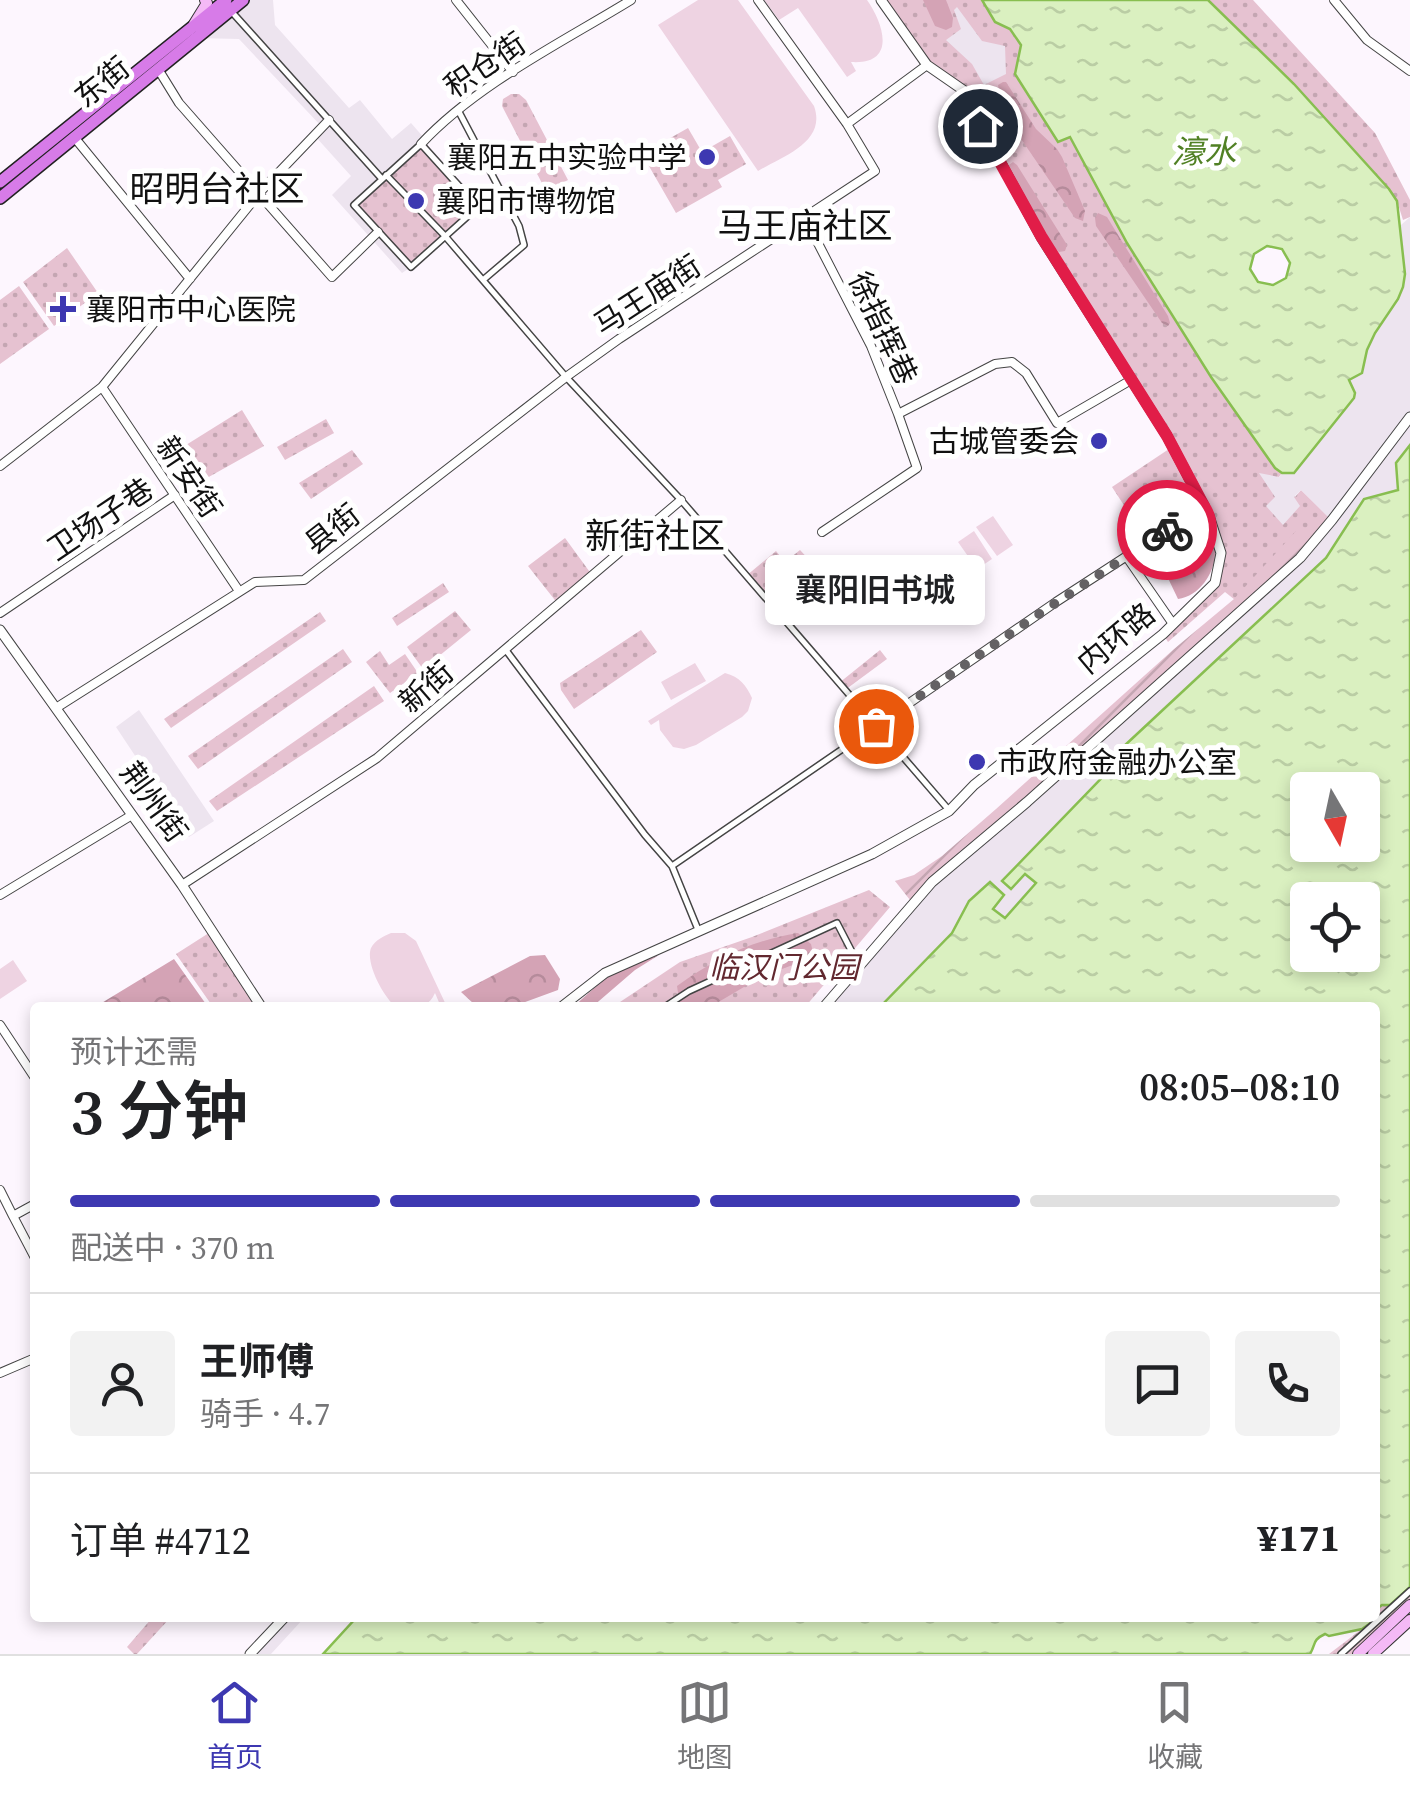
<!DOCTYPE html>
<html lang="zh">
<head>
<meta charset="utf-8">
<style>
  :root { --surface:#fff; --page:#f2f2f2; --text:#202124; --muted:#757577; --line:#e0e0e0; --accent:#3d38b1 }
  body { margin:0; font-family:"Source Serif 4","Noto Sans SC",serif; background:var(--page); color:var(--text); height:100vh; display:flex; flex-direction:column; font-size:38px; white-space:nowrap }
  * { box-sizing:border-box; margin:0 }
  p { font-size:32px; color:var(--muted) }
  .icon { flex:none; width:55px; height:55px; fill:none; stroke:currentColor; stroke-width:2; stroke-linecap:round; stroke-linejoin:round }
  .map { position:relative; flex:1; overflow:hidden }
  .drawer { position:absolute; left:30px; top:1002px; width:1350px; height:620px; display:flex; flex-direction:column; background:var(--surface); border-radius:10px; box-shadow:0 5px 15px #0003 }
  .drawer>* { flex:none }
  .needle { width:65px; rotate:171deg }
  .tools { position:absolute; left:1290px; top:772px; display:grid; gap:20px }
  .tools a { display:grid; place-items:center; width:90px; height:90px; border-radius:10px; background:var(--surface); box-shadow:0 5px 15px #0003; font-size:50px }
  .pin { position:absolute; display:grid; place-items:center; width:85px; height:85px; color:#fff; margin:-42px; border:5px solid #fff; border-radius:50%; box-shadow:0 2px 10px #0007 }
  .courier { position:absolute; display:grid; place-items:center; width:100px; height:100px; margin:-50px; border:8px solid #e11d48; border-radius:50%; background:#fff; color:#222; box-shadow:0 2px 12px #0007 }
  .bubble { position:absolute; height:70px; border-radius:10px; background:var(--surface); box-shadow:0 5px 15px #0003; font-size:32px; font-weight:600; line-height:70px; text-align:center }
  .head em { font-style:normal; font-weight:600 }
  .head div { display:flex; flex-direction:column-reverse }
  .head { display:flex; align-items:center; justify-content:space-between; height:170px; padding:0 40px }
  h1 { font-size:65px; font-weight:600; line-height:75px }
  .bar { display:grid; grid-template-columns:repeat(4,1fr); gap:15px 10px; align-content:center; height:120px; padding:0 40px }
  .bar i { height:12px; border-radius:8px; background:var(--line) }
  .bar .selected { background:var(--accent) }
  .bar p { grid-column:span 4 }
  .line { display:flex; align-items:center; gap:25px; padding:0 40px; border-top:2px solid var(--line) }
  .line div { flex:1 }
  .round { display:grid; place-items:center; flex:none; width:105px; height:105px; border-radius:10px; background:var(--page) }
  .dock { display:flex; justify-content:space-around; align-items:center; height:140px; border-top:2px solid var(--line); background:var(--surface); font-size:28px; color:var(--muted) }
  .dock a { display:grid; justify-items:center; gap:5px }
  .dock .selected { color:var(--accent) }
  .map>svg:first-child { display:block }
  .grass { fill:url(#grass-dots) }
  .forest { fill:url(#forest-crowns) }
  .garden { fill:url(#garden-furrows) }
  .pitch { fill:#eed3e2 }
  .plaza { fill:#ede4ef }
  .water { fill:url(#water-ripples); stroke:#88be50; stroke-width:2.5; fill-rule:evenodd }
  .lines { fill:none; stroke-linecap:round; stroke-linejoin:round }
  .pedestrian-casing { stroke:#444; stroke-width:8 }
  .minor-casing { stroke:#444; stroke-width:10 }
  .tertiary-casing { stroke:#444; stroke-width:11 }
  .secondary-casing { stroke:#333; stroke-width:12 }
  .primary-casing { stroke:#222; stroke-width:14 }
  .pedestrian { stroke:#fff; stroke-width:5 }
  .minor { stroke:#fff; stroke-width:8 }
  .tertiary { stroke:#fff; stroke-width:9 }
  .secondary { stroke:#f4b9f6; stroke-width:10 }
  .primary { stroke:#d77be8; stroke-width:11 }
  .done { stroke:#646164; stroke-width:10; stroke-dasharray:0 18 }
  .route { stroke:#e11d48; stroke-width:12 }
  .poi-dot { fill:#3d38b1; stroke:#fff; stroke-width:4 }
  .labels { text-anchor:middle; dominant-baseline:central; stroke-width:10; stroke-linejoin:round; paint-order:stroke }
  .street-label { font-size:30px; fill:#111; stroke:#fff }
  .poi-label { font-size:30px; fill:#111; stroke:#fff; text-anchor:start }
  .park-label { font-size:30px; font-style:italic; fill:#62282f; stroke:#fff }
  .water-label { font-size:32px; font-style:italic; fill:#518125; stroke:#fff }
  .quarter-label { font-size:35px; fill:#111; stroke:#fff }
</style>
</head>
<body>
<div class="map">
<svg width="1410" height="1654" viewBox="0 0 1410 1654">
  <defs>
    <pattern id="grass-dots" width="8" height="8" patternUnits="userSpaceOnUse" patternTransform="scale(2.5)"><rect width="8" height="8" fill="#e6c2d1"/><path d="M2 2h.1M6 6h.1" fill="none" stroke="#c4a6b2" stroke-width="1.8" stroke-linecap="round"/></pattern>
    <pattern id="forest-crowns" width="20" height="18" patternUnits="userSpaceOnUse" patternTransform="scale(2.5)"><rect width="20" height="18" fill="#d4a3b5"/><path d="M2 6a3 3 0 1 1 6 0M12 15a3 3 0 1 1 6 0" fill="none" stroke="#b58b9b"/></pattern>
    <pattern id="garden-furrows" width="10" height="10" patternUnits="userSpaceOnUse" patternTransform="scale(2.5)"><rect width="10" height="10" fill="#e6c2d1"/><path d="M-1 1l2-2M0 10L10 0M9 11l2-2" fill="none" stroke="#c4a6b2"/></pattern>
    <pattern id="water-ripples" width="26" height="14" patternUnits="userSpaceOnUse" patternTransform="scale(2.5)"><rect width="26" height="14" fill="#daf0c0"/><path d="M2 4q2-2 4 0t4 0M15 11q2-2 4 0t4 0" fill="none" stroke="#bacda4"/></pattern>
  </defs>
  <rect width="100%" height="100%" fill="#fdf6fe"/>
  <path class="grass" d="M881,0h101l13,22 15,7 12,16 -6,29 42,67 12,-5 57,107 84,134 64,91 7,5 -3,4 16,20 6,-7 31,30 -88,87 -19,-15 -57,50 -5,-8 52,-51 6,-30 -31,-73 -59,36 -19,-29 60,-40 -131,-210 -75,-145 -39,-27z
    M1208,0h45l122,133 35,67v17l-7,3 -6,-19 -8,-12 -95,-105z
    M511,94h8l7,6 42,80 -22,11 -44,-85 1,-7z
    M688,128l14,24 28,-16 16,28 -28,16 4,7 -46,26 -34,-59z
    M421,144l57,63 -67,60 -57,-62z
    M67,248l31,45 -44,33 -31,-44z
    M19,286l30,43 -49,35v-64z
    M242,410l22,36 -66,37 -20,-33z
    M326,419l8,14 -49,27 -8,-13z
    M352,450l11,14 -52,35 -12,-16z
    M565,538l27,37 -34,29 -30,-38z
    M800,550l13,14 -23,20 7,8 -22,17 -29,-33 30,-25 9,11z
    M443,583l6,9 -52,34 -5,-8z
    M455,611l16,19 -48,39 -16,-22z
    M320,612l6,9 -155,107 -7,-9z
    M641,630l16,22 -83,57 -13,-19 -1,-7z
    M343,649l9,13 -154,107 -10,-13z
    M880,650l7,9 -42,31 -6,-7z
    M380,651l9,14 16,-11 13,19 -28,20 -24,-31z
    M374,686l10,15 -167,110 -8,-10z
    M869,890l21,17 -85,100 -194,1 69,-46 72,-25z
    M212,931l50,76h-49l-37,-53z
    M1410,1587v18l-52,49h-29l42,-32 -1,-4h5l2,-10 5,-3h8z
    M152,1618h18l-33,36h-3l-7,-7z"/>
  <path class="forest" d="M923,0h23l7,18 -1,9 -6,3 -11,-4z
    M1003,82h3l30,47 21,20 5,8 23,54 -2,10 -8,-3 -71,-104 -6,-29z
    M1013,162l4,3 47,75 3,5 -2,6 -6,1c-20,-18 -35,-56 -49,-79l-1,-8z
    M1098,213l9,4 61,99 2,7 -2,3 -6,-3 -66,-97 -1,-8z
    M1202,514l4,3c3,11 8,22 9,33 1,22 -15,46 -37,49l-12,-25 6,-5 26,-14 2,-9 -11,-21 4,-6z
    M798,933l13,11 3,13 -53,20 -51,30 -30,-1 -3,-20c40,-28 73,-45 121,-53z
    M545,955l15,24 -2,11 -41,15 -43,-1 -13,-12 69,-36z
    M659,955l-24,15 -43,37 -20,1 40,-36z
    M174,959l34,48 -83,1 -2,-3 -5,2h-23z"/>
  <path class="garden" d="M1337,524l-310,278 -117,98 -15,-19 19,-6 28,-19 54,-47 178,-160 60,-50 62,-68 13,11z"/>
  <path class="pitch" d="M698,0h40l76,106c13,36 -31,50 -56,65l-100,-146z
    M764,0h103c17,24 30,65 -16,62l5,9 -9,6 -49,-69 -19,12z
    M993,516l20,29 -16,11 -21,-29z
    M974,531l18,28 -15,10 -19,-27z
    M695,663l11,18 -35,19 -10,-18z
    M725,673c15,4 21,12 27,25l-4,13 -6,6 -46,28 -12,4 -11,-2 -13,-17 -1,-10 -8,5 -3,-4z
    M391,933h14l11,8 31,66h-6l-6,-14c-8,18 -22,15 -39,14 -12,-9 -31,-44 -25,-59 4,-8 13,-12 20,-15z
    M13,960l14,21 -27,18v-30z"/>
  <path class="plaza" d="M243,0h30l2,25 74,83 11,-8 32,39 19,-16 14,16 -71,66 57,62 -9,6 -70,-78 19,-19 -36,-40 7,-9 -83,-88 -44,-1z
    M957,7l25,34 23,5 1,28 -22,11 -12,-21 -26,-24 15,-11 -7,-19z
    M1410,217v228l-13,18 1,27 -34,10 -38,58 -204,189 -2,12 -117,122 8,8 14,-15 11,9 -32,35 -12,-9 -23,-8 -17,32 -72,74 -57,1 109,-126 368,-324 31,-38 -30,-30 -7,7 6,9 -17,19 -17,-19 9,-9 -16,-24 20,4 3,-4h12l60,-75 1,-5 -6,-13 13,-7 5,-23 8,-17 23,-34 5,-12 1,-13 -3,-49z
    M139,710l75,111 -25,16 -73,-110z
    M281,1618h23l-33,36h-23z"/>
  <path class="water" d="M982,0h226l86,84 95,105 8,12 8,73 -2,13 -5,12 -23,34 -8,17 -5,23 -13,7 6,13 -1,5 -60,75h-12l-7,-5 -64,-91 -84,-134 -57,-106 -12,5 -43,-68 6,-29 -11,-16 -15,-7zM1267,246l15,3 8,14 -4,15 -13,7 -15,-3 -8,-13 4,-15z
    M1410,445v1142l-20,18h-8l-7,5v-602l-495,-1 72,-74 17,-32 21,-19 14,13 -11,14 12,9 31,-35 -11,-9 -14,15 -9,-8 118,-122 2,-11 204,-190 38,-59 34,-9 -2,-27zM1362,790v55h-54v-55zM1362,900v55h-54v-55z
    M356,1618h1014l2,4 -10,7 -33,7 -4,-2c-13,6 -9,10 -15,20h-987z"/>
  <g class="lines">
    <g class="pedestrian-casing">
      <path id="pedestrian" d="M231,11l151,168
        M458,110l61,116 5,19 -41,35
        M421,144l57,63 -67,60 -57,-62z
        M386,175l59,61 121,141 115,123 267,309
        M505,649l140,186 27,31 204,-140
        M672,866l27,66
        M663,1008l26,-17 148,-68 15,29 11,10
        M1341,1654l69,-63"/>
    </g>
    <g class="minor-casing">
      <path id="minor" d="M456,0l57,72
        M758,0l89,124
        M1334,0l33,40 43,31
        M158,69l21,34 153,174 46,-45
        M74,137l116,142
        M421,144c56,-60 140,-101 210,-144
        M805,218l66,128 27,68 97,-50 17,-2 14,11 31,50 74,-43
        M102,387l137,204
        M0,466l102,-79 159,-196 68,-71
        M822,532l95,-64 -19,-54
        M1126,556l47,68
        M0,613l175,-118
        M56,708l199,-126 49,-2 262,-203 53,-38 256,-168 -28,-47 80,-59
        M876,726l180,-124 148,-96
        M182,885l195,-127 304,-258
        M0,895l132,-80
        M0,1025l35,53
        M0,1190l13,26
        M35,1204l-22,12 22,42
        M0,1373l35,-15"/>
    </g>
    <g class="tertiary-casing">
      <path id="tertiary" d="M0,630l182,255 80,123
        M560,1008l45,-35 267,-119 77,-43 25,-26 189,-151 52,-51 6,-30 -12,-37 -42,-80 -126,-199 -60,-111 -15,-34 -39,-27 -46,-65
        M823,1008l109,-126 95,-80 273,-244 32,-38 78,-103
        M250,1654l34,-36"/>
    </g>
    <g class="secondary-casing">
      <path id="secondary" d="M194,24l13,-21 -2,-3
        M1358,1654l52,-49
        M1373,1654l37,-34"/>
    </g>
    <g class="primary-casing">
      <path id="primary" d="M0,182l226,-182
        M0,198l243,-198"/>
    </g>
    <use href="#pedestrian" class="pedestrian"/>
    <use href="#minor" class="minor"/>
    <use href="#tertiary" class="tertiary"/>
    <use href="#secondary" class="secondary"/>
    <use href="#primary" class="primary"/>
  </g>
  <g class="lines">
    <path class="done" d="M876,726l154,-106 137,-90"/>
    <path class="route" d="M980,126l61,110 126,200 37,70 -37,24"/>
  </g>
  <g class="poi-dot">
    <circle cx="707" cy="157" r="10"/>
    <circle cx="416" cy="201" r="10"/>
    <path d="M58 294h10v10h10v10h-10v10h-10v-10h-10v-10h10z"/>
    <circle cx="1099" cy="441" r="10"/>
    <circle cx="977" cy="762" r="10"/>
  </g>
  <g class="labels">
    <g class="street-label">
      <text transform="translate(485 65) rotate(-34)">积仓街</text>
      <text transform="translate(102 82) rotate(-39)">东街</text>
      <text transform="translate(647 295) rotate(-33)">马王庙街</text>
      <text transform="translate(883 328) rotate(65)">徐指挥巷</text>
      <text transform="translate(189 477) rotate(56)">新安街</text>
      <text transform="translate(100 519) rotate(-34)">卫场子巷</text>
      <text transform="translate(332 529) rotate(-38)">县街</text>
      <text transform="translate(1116 638) rotate(-40)">内环路</text>
      <text transform="translate(426 687) rotate(-41)">新街</text>
      <text transform="translate(154 802) rotate(54)">荆州街</text>
    </g>
    <g class="poi-label">
      <text x="687" y="157" text-anchor="end">襄阳五中实验中学</text>
      <text x="436" y="201">襄阳市博物馆</text>
      <text x="86" y="309">襄阳市中心医院</text>
      <text x="1079" y="441" text-anchor="end">古城管委会</text>
      <text x="997" y="762">市政府金融办公室</text>
    </g>
    <g class="park-label">
      <text x="784" y="967">临汉门公园</text>
    </g>
    <g class="water-label">
      <text x="1204" y="152">濠水</text>
    </g>
    <g class="quarter-label">
      <text x="217" y="189">昭明台社区</text>
      <text x="805" y="226">马王庙社区</text>
      <text x="655" y="536">新街社区</text>
    </g>
  </g>
</svg>
<div class="tools">
<a><svg class="needle" viewBox="-14 -14 28 28"><path d="M0-13l5 13h-10z" fill="#e53935"/><path d="M0 13l5-13h-10z" fill="#757577"/></svg></a>
<a><svg class="icon" aria-label="locate" viewBox="0 0 24 24"><circle cx="12" cy="12" r="6"/><path d="M12 2v4M12 18v4M2 12h4M18 12h4"/></svg></a>
</div>
<div class="pin" style="left:876px;top:726px;background:#ea580c"><svg class="icon" aria-label="bag" viewBox="0 0 24 24"><path d="M5 8h14l-1 12H6zM9 8a3 3 0 0 1 6 0"/></svg></div>
<div class="pin" style="left:980px;top:126px;background:#1f2937"><svg class="icon" aria-label="home" viewBox="0 0 24 24"><path d="M3 11l9-7 9 7M6 9v11h12V9"/></svg></div>
<div class="courier" style="left:1167px;top:530px"><svg class="icon" aria-label="bike" viewBox="0 0 24 24"><circle cx="6" cy="16" r="4"/><circle cx="18" cy="16" r="4"/><path d="M6 16l4-8h5l3 8M10 8l3 8H6M13 5h3"/></svg></div>
<div class="bubble" style="left:765px;top:555px;width:220px">襄阳旧书城</div>
<section class="drawer">
<div class="head"><div><h1>3 分钟</h1><p>预计还需</p></div><em>08:05–08:10</em></div>
<div class="bar"><i class="selected"></i><i class="selected"></i><i class="selected"></i><i></i><p>配送中 · 370 m</p></div>
<div class="line" style="height:180px"><a class="round"><svg class="icon" aria-label="person" viewBox="0 0 24 24"><circle cx="12" cy="8" r="4"/><path d="M4 21q1-7 8-7t8 7"/></svg></a><div><b>王师傅</b><p>骑手 · 4.7</p></div><a class="round"><svg class="icon" aria-label="chat" viewBox="0 0 24 24"><path d="M4 5h16v11H9l-5 4z"/></svg></a><a class="round"><svg class="icon" aria-label="phone" viewBox="0 0 24 24"><path d="M5 4h4l2 5-3 2q2 4 5 5l2-3 5 2v4C11 20 4 13 5 4z"/></svg></a></div>
<div class="line" style="height:130px"><div>订单 #4712</div><b>¥171</b></div>
</section>
</div>
<nav class="dock">
<a class="selected"><svg class="icon" aria-label="home" viewBox="0 0 24 24"><path d="M3 11l9-7 9 7M6 9v11h12V9"/></svg>首页</a>
<a><svg class="icon" aria-label="map" viewBox="0 0 24 24"><path d="M3 6l6-2 6 2 6-2v14l-6 2-6-2-6 2zM9 4v14M15 6v14"/></svg>地图</a>
<a><svg class="icon" aria-label="saved" viewBox="0 0 24 24"><path d="M7 4h10v16l-5-4-5 4z"/></svg>收藏</a>
</nav>
</body>
</html>
